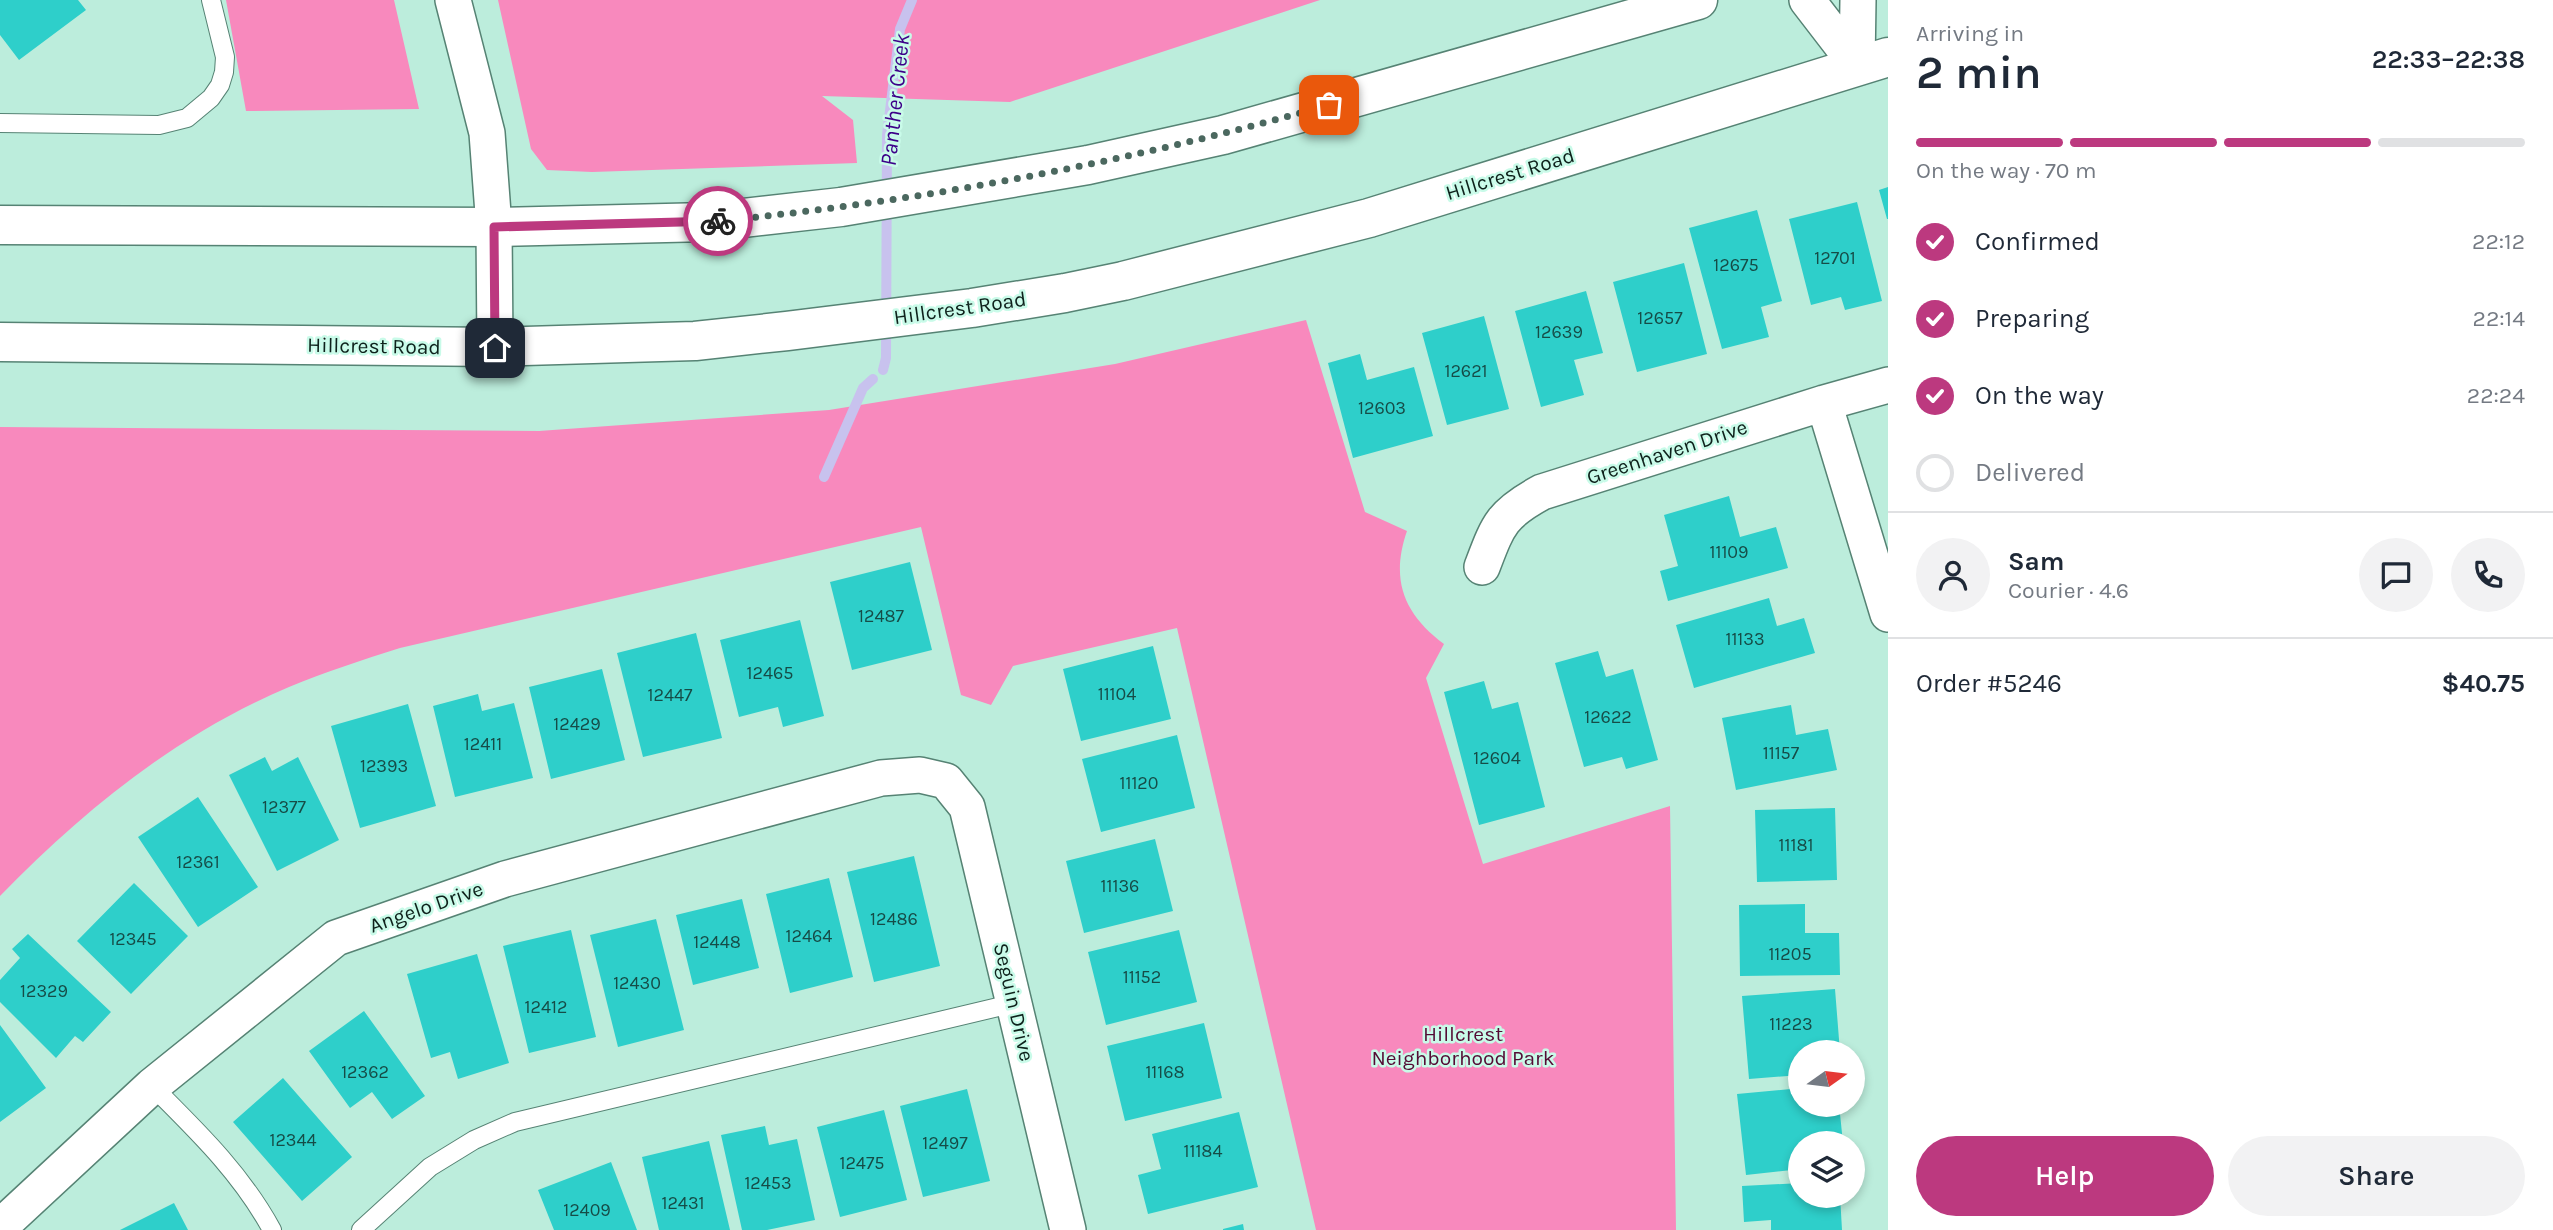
<!DOCTYPE html>
<html lang="en">
<head>
<meta charset="utf-8">
<style>
  :root { --surface:#fff; --page:#f2f2f3; --text:#1f2937; --muted:#747a83; --line:#e0e1e3; --accent:#bc397f }
  body { margin:0; font-family:Karla,sans-serif; background:var(--page); color:var(--text); height:100vh; display:flex; flex-direction:column; font-size:26px; white-space:nowrap }
  * { box-sizing:border-box; margin:0 }
  p { font-size:23px; color:var(--muted) }
  .icon { flex:none; width:38px; height:38px; fill:none; stroke:currentColor; stroke-width:2; stroke-linecap:round; stroke-linejoin:round }
  .map { position:relative; flex:1; overflow:hidden }
  .details { display:flex; flex-direction:column; background:var(--surface); width:665px }
  .details>* { flex:none }
  .needle { width:46px; rotate:76deg }
  .tools { position:absolute; left:1788px; top:1040px; display:grid; gap:14px }
  .tools a { display:grid; place-items:center; width:77px; height:77px; border-radius:50%; background:var(--surface); box-shadow:0 4px 10px #0003; font-size:35px }
  .pin { position:absolute; display:grid; place-items:center; width:60px; height:60px; color:#fff; margin:-30px; border-radius:14px; box-shadow:0 4px 10px #0006 }
  .courier { position:absolute; display:grid; place-items:center; width:70px; height:70px; margin:-35px; border:5px solid #bc397f; border-radius:50%; background:#fff; color:#222; box-shadow:0 2px 9px #0007 }
  .headline em { font-style:normal; font-weight:600 }
  .headline div { display:flex; flex-direction:column-reverse }
  .headline { display:flex; align-items:center; justify-content:space-between; height:119px; padding:0 28px }
  h1 { font-size:46px; font-weight:600; line-height:52px }
  .bar { display:grid; grid-template-columns:repeat(4,1fr); gap:10px 7px; align-content:center; height:84px; padding:0 28px }
  .bar i { height:9px; border-radius:5px; background:var(--line) }
  .bar .on { background:var(--accent) }
  .bar p { grid-column:span 4 }
  .line { display:flex; align-items:center; gap:18px; padding:0 28px; border-top:2px solid var(--line) }
  .line div { flex:1 }
  .round { display:grid; place-items:center; flex:none; width:74px; height:74px; border-radius:37px; background:var(--page) }
  ol { padding:0 28px; list-style:none }
  li { display:flex; align-items:center; gap:21px; height:77px }
  li p { margin-inline-start:auto }
  li .icon { padding:7px; border-radius:50%; background:var(--accent); color:#fff; stroke-width:4 }
  li:last-child { color:var(--muted) }
  li i { width:38px; height:38px; border:4px solid var(--line); border-radius:50% }
  .action { display:flex; gap:14px; margin-top:auto; padding:14px 28px }
  .action a { flex:1; height:80px; border-radius:42px; background:var(--accent); color:#fff; font-size:28px; font-weight:600; line-height:80px; text-align:center }
  .action a+a { background:var(--page); color:var(--text) }
  main { display:flex; flex:1; min-height:0 }
  .map>svg:first-child { display:block }
  .green { fill:#f889bd }
  .lines { fill:none; stroke-linecap:round; stroke-linejoin:round }
  .stream { stroke:#c8c2ee; stroke-width:10 }
  .building { fill:#2ecfca }
  .service-casing { stroke:#568374; stroke-width:20 }
  .minor-casing { stroke:#568374; stroke-width:38 }
  .secondary-casing { stroke:#568374; stroke-width:41 }
  .service { stroke:#fff; stroke-width:18 }
  .minor { stroke:#fff; stroke-width:35 }
  .secondary { stroke:#fff; stroke-width:38 }
  .done { stroke:#4b685f; stroke-width:7; stroke-dasharray:0 12.6 }
  .route { stroke:#bc397f; stroke-width:9 }
  .labels { text-anchor:middle; dominant-baseline:central; stroke-width:5; stroke-linejoin:round; paint-order:stroke }
  .number-label { font-size:18px; fill:#164c47 }
  .street-label { font-size:21px; fill:#0e211b; stroke:#c9fbe9 }
  .park-label { font-size:21px; fill:#540b34; stroke:#c9fbe9 }
  .water-label { font-size:23px; font-style:italic; fill:#3d0089; stroke:#c9fbe9 }
</style>
</head>
<body>
<main>
<div class="map">
<svg width="1888" height="1230" viewBox="0 0 1888 1230">
  <rect width="100%" height="100%" fill="#bceddc"/>
  <path class="green" d="M226,0h168l25,109 -173,2z
    M498,0h822l-310,102 -188,-6 31,24 4,43 -265,9 -45,-2 -16,-21z
    M1306,320l59,192 42,19c-17,49 -3,83 37,113l-18,34 57,186 187,-58 6,424h-360l-139,-602 -164,38 -22,39 -30,-10 -40,-168 -521,121c-38,12 -75,24 -111,39 -112,47 -205,123 -289,209v-469l539,4 290,-21 286,-46z"/>
  <g class="lines">
    <path class="stream" d="M883,370l3,-12 1,-223 13,-106 12,-29
      M824,477l39,-89 10,-9"/>
  </g>
  <path class="building" d="M0,0h78l8,10 -67,50 -19,-25z
    M1888,187v32h-1l-8,-29z
    M1857,202l25,99 -37,9 -4,-13 -30,8 -22,-86z
    M1757,210l25,91 -21,6 8,30 -47,12 -33,-121z
    M1684,263l23,91 -70,18 -24,-90z
    M1586,291l17,62 -29,7 10,35 -43,12 -26,-96z
    M1484,316l25,93 -62,16 -25,-92z
    M1360,354l7,26 47,-13 19,69 -80,22 -25,-95z
    M1729,496l11,41 36,-10 12,41 -120,33 -8,-30 18,-5 -14,-51z
    M910,562l22,88 -80,20 -22,-88z
    M1769,598l8,28 27,-8 11,35 -121,35 -18,-63z
    M800,620l24,96 -41,11 -5,-20 -39,10 -19,-77z
    M696,633l26,105 -79,19 -26,-104z
    M1153,646l18,73 -90,22 -18,-72z
    M1598,651l8,26 27,-8 25,91 -32,9 -4,-12 -38,10 -29,-104z
    M602,669l23,91 -74,19 -22,-92z
    M1484,681l8,28 26,-7 27,105 -66,18 -35,-133z
    M478,694l4,17 32,-8 19,75 -78,19 -22,-91z
    M408,704l28,102 -76,22 -29,-102z
    M1791,705l5,30 32,-6 9,41 -101,20 -14,-72z
    M1177,735l18,73 -94,24 -19,-73z
    M265,757l7,14 26,-14 41,83 -62,31 -48,-96z
    M198,797l60,90 -60,40 -60,-90z
    M1835,808l2,72 -80,2 -2,-72z
    M1155,839l18,72 -89,22 -18,-72z
    M914,856l26,110 -66,16 -27,-110z
    M829,878l24,99 -63,16 -24,-99z
    M134,883l54,53 -57,58 -54,-53z
    M742,899l17,69 -66,17 -17,-70z
    M1805,904v29h34l1,42 -100,1 -1,-71z
    M656,919l28,111 -66,17 -28,-112z
    M571,930l25,107 -67,16 -26,-107z
    M1179,930l18,72 -91,23 -18,-73z
    M28,934l83,78 -28,30 -8,-6 -19,22 -56,-56v-22l20,-22 -8,-9z
    M477,954l32,109 -51,16 -8,-27 -19,6 -24,-84z
    M1835,989l5,63h-39v23l-52,4 -7,-83z
    M364,1011l61,85 -33,23 -20,-27 -22,16 -41,-57z
    M1204,1023l18,75 -97,23 -18,-75z
    M0,1025l46,63 -46,34z
    M283,1078l69,79 -50,44 -69,-79z
    M1801,1088v16h38l4,39h-42v26l-55,6 -9,-81z
    M967,1089l23,92 -67,16 -23,-91z
    M884,1110l23,90 -67,17 -23,-90z
    M1239,1112l19,75 -110,27 -10,-39 23,-6 -9,-35z
    M765,1126l4,19 28,-6 18,81 -48,10h-25l-21,-95z
    M709,1141l21,89h-71l-17,-73z
    M611,1162l26,68h-83l-16,-40z
    M1801,1183v12h39l2,35h-71v-10l-27,2 -2,-36z
    M174,1203l14,27h-68z
    M1243,1224l1,6h-21v-1z"/>
  <g class="lines">
    <g class="service-casing">
      <path id="service" d="M0,123l159,2 28,-7 24,-20 9,-13 4,-13 1,-15 -14,-57
        M152,1086c45,45 89,87 120,144
        M361,1230l69,-63 44,-27 41,-18 500,-119"/>
    </g>
    <g class="minor-casing">
      <path id="minor" d="M453,0l34,133 7,94 1,120
        M1807,0l50,65
        M1857,65l1,-65
        M1824,403l64,211
        M1482,567c16,-42 19,-53 60,-75l282,-89 64,-18
        M0,1227l152,-141 184,-148 169,-59 376,-101 39,-3 26,6 21,26 101,423"/>
    </g>
    <g class="secondary-casing">
      <path id="secondary" d="M0,225l494,2 214,-5 133,-15 247,-42 135,-30 475,-135
        M0,342l495,5 200,-6 92,-10 185,-23 93,-15 58,-12 246,-63 519,-161"/>
    </g>
    <use href="#service" class="service"/>
    <use href="#minor" class="minor"/>
    <use href="#secondary" class="secondary"/>
  </g>
  <g class="lines">
    <path class="done" d="M718,221c207,-20 411,-59 611,-116"/>
    <path class="route" d="M495,348l-1,-121 224,-6"/>
  </g>
  <g class="labels">
    <g class="number-label">
      <text x="1835" y="258">12701</text>
      <text x="1736" y="265">12675</text>
      <text x="1660" y="318">12657</text>
      <text x="1559" y="332">12639</text>
      <text x="1466" y="371">12621</text>
      <text x="1382" y="408">12603</text>
      <text x="1729" y="552">11109</text>
      <text x="881" y="616">12487</text>
      <text x="1745" y="639">11133</text>
      <text x="770" y="673">12465</text>
      <text x="1117" y="694">11104</text>
      <text x="670" y="695">12447</text>
      <text x="1608" y="717">12622</text>
      <text x="577" y="724">12429</text>
      <text x="483" y="744">12411</text>
      <text x="1781" y="753">11157</text>
      <text x="1497" y="758">12604</text>
      <text x="384" y="766">12393</text>
      <text x="1139" y="783">11120</text>
      <text x="284" y="807">12377</text>
      <text x="1796" y="845">11181</text>
      <text x="198" y="862">12361</text>
      <text x="1120" y="886">11136</text>
      <text x="894" y="919">12486</text>
      <text x="809" y="936">12464</text>
      <text x="133" y="939">12345</text>
      <text x="717" y="942">12448</text>
      <text x="1790" y="954">11205</text>
      <text x="1142" y="977">11152</text>
      <text x="637" y="983">12430</text>
      <text x="44" y="991">12329</text>
      <text x="546" y="1007">12412</text>
      <text x="1791" y="1024">11223</text>
      <text x="365" y="1072">12362</text>
      <text x="1165" y="1072">11168</text>
      <text x="293" y="1140">12344</text>
      <text x="945" y="1143">12497</text>
      <text x="1203" y="1151">11184</text>
      <text x="862" y="1163">12475</text>
      <text x="768" y="1183">12453</text>
      <text x="683" y="1203">12431</text>
      <text x="587" y="1210">12409</text>
    </g>
    <g class="street-label">
      <text transform="translate(1510 174) rotate(-17)">Hillcrest Road</text>
      <text transform="translate(960 308) rotate(-8)">Hillcrest Road</text>
      <text transform="translate(374 346) rotate(1)">Hillcrest Road</text>
      <text transform="translate(1667 452) rotate(-18)">Greenhaven Drive</text>
      <text transform="translate(426 907) rotate(-19)">Angelo Drive</text>
      <text transform="translate(1014 1002) rotate(77)">Seguin Drive</text>
    </g>
    <g class="park-label">
      <text x="1463" y="1034">Hillcrest<tspan x="1463" dy="24">Neighborhood Park</tspan></text>
    </g>
    <g class="water-label">
      <text transform="translate(895 100) rotate(-84)">Panther Creek</text>
    </g>
  </g>
</svg>
<div class="tools">
<a><svg class="needle" viewBox="-14 -14 28 28"><path d="M0-13l5 13h-10z" fill="#e53935"/><path d="M0 13l5-13h-10z" fill="#747a83"/></svg></a>
<a><svg class="icon" aria-label="layers" viewBox="0 0 24 24"><path d="M12 4l9 5-9 5-9-5zM3 14l9 5 9-5"/></svg></a>
</div>
<div class="pin" style="left:1329px;top:105px;background:#ea580c"><svg class="icon" aria-label="bag" viewBox="0 0 24 24"><path d="M5 8h14l-1 12H6zM9 8a3 3 0 0 1 6 0"/></svg></div>
<div class="pin" style="left:495px;top:348px;background:#1f2937"><svg class="icon" aria-label="home" viewBox="0 0 24 24"><path d="M3 11l9-7 9 7M6 9v11h12V9"/></svg></div>
<div class="courier" style="left:718px;top:221px"><svg class="icon" aria-label="bike" viewBox="0 0 24 24"><circle cx="6" cy="16" r="4"/><circle cx="18" cy="16" r="4"/><path d="M6 16l4-8h5l3 8M10 8l3 8H6M13 5h3"/></svg></div>
</div>
<section class="details">
<div class="headline"><div><h1>2 min</h1><p>Arriving in</p></div><em>22:33–22:38</em></div>
<div class="bar"><i class="on"></i><i class="on"></i><i class="on"></i><i></i><p>On the way · 70 m</p></div>
<ol>
<li><svg class="icon" aria-label="check" viewBox="0 0 24 24"><path d="M5 12l5 5 9-10"/></svg>Confirmed<p>22:12</p></li>
<li><svg class="icon" aria-label="check" viewBox="0 0 24 24"><path d="M5 12l5 5 9-10"/></svg>Preparing<p>22:14</p></li>
<li><svg class="icon" aria-label="check" viewBox="0 0 24 24"><path d="M5 12l5 5 9-10"/></svg>On the way<p>22:24</p></li>
<li><i></i>Delivered</li>
</ol>
<div class="line" style="height:126px"><a class="round"><svg class="icon" aria-label="person" viewBox="0 0 24 24"><circle cx="12" cy="8" r="4"/><path d="M4 21q1-7 8-7t8 7"/></svg></a><div><b>Sam</b><p>Courier · 4.6</p></div><a class="round"><svg class="icon" aria-label="chat" viewBox="0 0 24 24"><path d="M4 5h16v11H9l-5 4z"/></svg></a><a class="round"><svg class="icon" aria-label="phone" viewBox="0 0 24 24"><path d="M5 4h4l2 5-3 2q2 4 5 5l2-3 5 2v4C11 20 4 13 5 4z"/></svg></a></div>
<div class="line" style="height:91px"><div>Order #5246</div><b>$40.75</b></div>
<div class="action"><a>Help</a><a>Share</a></div>
</section>
</main>
</body>
</html>
